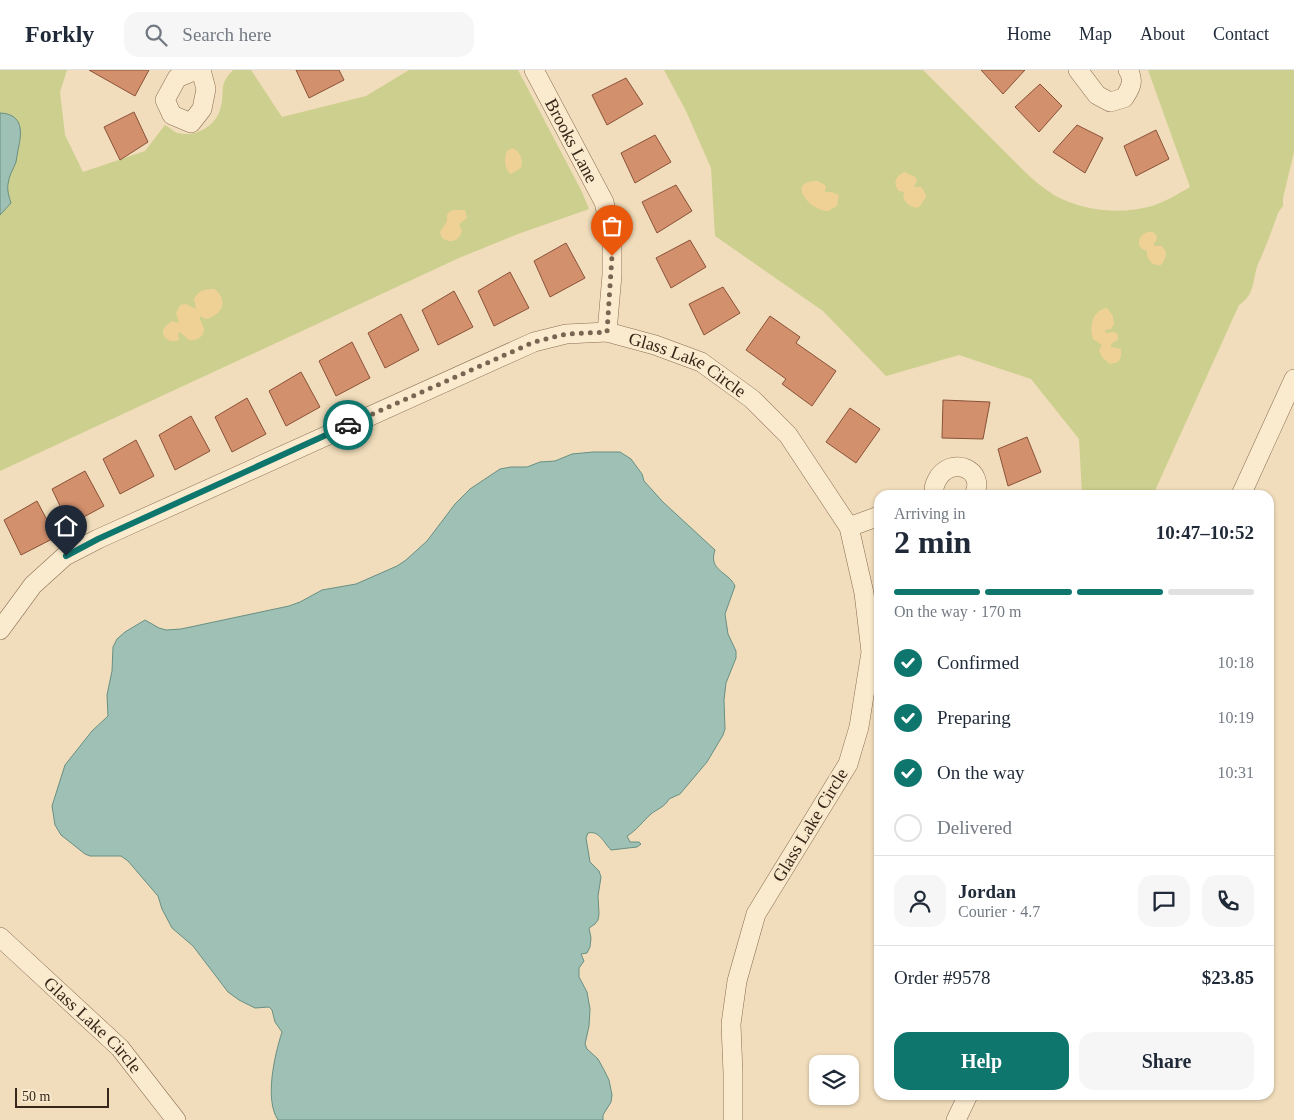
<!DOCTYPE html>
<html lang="en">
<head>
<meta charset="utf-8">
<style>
  :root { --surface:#fff; --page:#f6f6f7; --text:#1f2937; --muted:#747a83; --line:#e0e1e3; --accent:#0f766e }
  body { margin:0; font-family:Georgia,serif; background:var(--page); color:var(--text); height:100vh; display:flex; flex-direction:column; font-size:19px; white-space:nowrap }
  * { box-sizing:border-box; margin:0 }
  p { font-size:16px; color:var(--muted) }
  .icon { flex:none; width:28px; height:28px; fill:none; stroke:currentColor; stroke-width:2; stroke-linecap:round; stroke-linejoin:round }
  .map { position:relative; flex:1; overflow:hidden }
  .drawer { position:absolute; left:874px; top:420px; width:400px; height:610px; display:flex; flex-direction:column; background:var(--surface); border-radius:15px; box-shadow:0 1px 4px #0004 }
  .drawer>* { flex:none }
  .tools { position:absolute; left:809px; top:985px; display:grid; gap:10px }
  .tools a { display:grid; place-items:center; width:50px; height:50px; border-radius:10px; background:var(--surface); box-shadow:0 1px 4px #0004; font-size:25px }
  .scale { position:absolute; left:15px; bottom:12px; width:94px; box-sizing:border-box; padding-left:5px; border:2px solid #37261a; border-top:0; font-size:14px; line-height:18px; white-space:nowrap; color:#37261a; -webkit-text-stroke:4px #f8e8cb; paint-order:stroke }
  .pin { position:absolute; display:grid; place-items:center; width:42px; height:42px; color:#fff; margin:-51px -21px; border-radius:50% 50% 50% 0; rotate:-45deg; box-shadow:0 0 5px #0007 }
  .pin .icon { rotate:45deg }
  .courier { position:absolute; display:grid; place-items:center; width:50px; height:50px; margin:-25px; border:4px solid #0f766e; border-radius:50%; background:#fff; color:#222; box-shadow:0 1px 6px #0007 }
  .overview em { font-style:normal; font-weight:700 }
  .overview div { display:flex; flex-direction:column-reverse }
  .overview { display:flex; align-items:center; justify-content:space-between; height:85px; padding:0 20px }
  h1 { font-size:32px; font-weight:700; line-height:38px }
  .bar { display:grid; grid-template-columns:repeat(4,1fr); gap:8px 5px; align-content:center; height:60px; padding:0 20px }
  .bar i { height:6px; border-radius:4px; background:var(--line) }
  .bar .current { background:var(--accent) }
  .bar p { grid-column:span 4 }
  .line { display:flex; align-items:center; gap:12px; padding:0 20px; border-top:1px solid var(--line) }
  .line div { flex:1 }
  .round { display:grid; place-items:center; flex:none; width:52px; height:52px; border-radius:15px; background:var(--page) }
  ol { padding:0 20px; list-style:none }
  li { display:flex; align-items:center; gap:15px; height:55px }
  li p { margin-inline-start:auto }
  li .icon { padding:5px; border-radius:50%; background:var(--accent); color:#fff; stroke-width:4 }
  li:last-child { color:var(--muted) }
  li i { width:28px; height:28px; border:2px solid var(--line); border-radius:50% }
  .primary-button { display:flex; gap:10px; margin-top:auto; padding:10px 20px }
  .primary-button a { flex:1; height:58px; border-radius:15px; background:var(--accent); color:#fff; font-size:20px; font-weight:700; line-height:58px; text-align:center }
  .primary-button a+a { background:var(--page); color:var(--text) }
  header { display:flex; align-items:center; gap:30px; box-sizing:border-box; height:70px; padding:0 25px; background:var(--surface); border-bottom:1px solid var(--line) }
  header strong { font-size:24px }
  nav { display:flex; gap:28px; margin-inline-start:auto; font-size:18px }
  .search { width:350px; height:45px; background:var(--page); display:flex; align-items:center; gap:12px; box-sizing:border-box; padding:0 18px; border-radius:15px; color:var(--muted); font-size:19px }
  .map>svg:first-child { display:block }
  .green { fill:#cccf8e }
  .sand { fill:#f0d195 }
  .water { fill:#9fc1b5; stroke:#678f82 }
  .building { fill:#d2906d; stroke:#8a5238 }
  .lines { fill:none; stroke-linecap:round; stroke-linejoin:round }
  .minor-casing { stroke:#896c54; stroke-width:20 }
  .minor { stroke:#fbebce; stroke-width:19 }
  .done { stroke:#786652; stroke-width:5; stroke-dasharray:0 9 }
  .route { stroke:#0f766e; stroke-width:6 }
  .labels { text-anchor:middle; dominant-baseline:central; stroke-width:4.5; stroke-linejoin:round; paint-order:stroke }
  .street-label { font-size:18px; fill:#37261a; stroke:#f8e8cb }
</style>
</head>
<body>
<header>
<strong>Forkly</strong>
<div class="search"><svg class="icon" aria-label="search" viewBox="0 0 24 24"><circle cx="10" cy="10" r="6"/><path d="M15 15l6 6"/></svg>Search here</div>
<nav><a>Home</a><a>Map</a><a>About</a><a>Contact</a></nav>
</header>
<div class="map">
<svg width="1294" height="1050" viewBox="0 0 1294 1050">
  <rect width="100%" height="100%" fill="#f1ddbb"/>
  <path class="green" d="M0,0h67l-7,22 5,43 18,37 62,-21 20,-26c4,2 7,5 10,7 18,7 40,-5 45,-22 6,-18 -3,-24 13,-40h18l31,47 84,-21 43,-26h109l63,120 8,19 -71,25 -59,24 -459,213z
    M664,0h259l101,101c9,9 19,17 30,24 28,16 67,20 98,11 13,-4 26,-12 38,-19l-42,-117h146v82l-11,46v8l-5,7c-6,17 -12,34 -20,51 -6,15 -2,30 -19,41l-86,190h-71l-3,-56 -48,-60 -72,-24 -73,21 -63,-65 -108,-75 -4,-68 -25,-57z"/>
  <path class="sand" d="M512,78c8,3 12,12 9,20l-10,6c-7,-4 -7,-16 -4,-23z
    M905,102l10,5 2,3 -3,7h7l4,5 1,5 -6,9 -4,2c-7,-2 -15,-7 -12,-16l-5,-1c-7,-7 -3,-16 6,-19z
    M818,111l8,5 -1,6h7l7,3 -2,11 -9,5c-19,0 -43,-31 -10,-30z
    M455,140h10l2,8 -8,6 3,7c-3,10 -11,13 -20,7l-2,-6 7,-11v-6l3,-4z
    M1148,162h5l4,4 -1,5 -2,2v3h8l4,6 -1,7 -4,6c-9,2 -15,-7 -14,-14 -12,-3 -10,-16 1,-19z
    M214,219c16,11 8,27 -9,30l-5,-3v3l4,10c0,8 -7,12 -15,11l-9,-8 -2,2 1,5 -2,2h-7l-6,-4c-3,-8 1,-11 8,-16l7,2 -3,-10 4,-8 6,-1 10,5 -2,-10c4,-8 10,-10 20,-10z
    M1107,238l6,8 1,8 -3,5 -6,1 1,3 9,-1 3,3v5l-7,4v3l10,2v8l-3,5 -8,2 -8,-7 -3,-7 3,-5 -9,-6c-4,-12 -1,-29 14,-31z"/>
  <path class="water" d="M0,43c24,1 22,20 18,37 -1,4 -1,8 -2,12 -3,8 -7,13 -8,22 -1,6 1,13 3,19l-11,12z
    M593,382h27l11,7 11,15 2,7 19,21 52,48c-7,21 13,21 20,36l-10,28 3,20 8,17v7l-10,25 -2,17 1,29 -2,6 -16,27 -27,32 -11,5c-4,8 -12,10 -18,15 -9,8 -14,16 -24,22l3,6h9l2,2 -4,3 -26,3c-7,-7 -12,-20 -23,-17l-2,5 4,24 9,9 2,6 -3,19 1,18 -1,6 -3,4 -6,4 2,10 -1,9 -3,6 -6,1 3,7 -5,7v9l8,15 3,17 -1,17 -4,18 2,5 11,10 6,11 5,10 3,15 -1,7 -8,13v5h-325c-14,-21 -3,-66 4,-88l-7,-10 -3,-12 -3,-3 -14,1 -16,-8 -11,-8 -35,-46 -21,-18 -10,-19 -4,-13 -30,-35 -7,-5h-31l-5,-2 -24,-19 -6,-10 -3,-19 13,-41 27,-34 16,-15 -1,-21 5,-24 1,-24 4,-8 8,-7 20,-12 14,8 7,2 15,-1 108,-23 11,-4 22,-12 34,-6 41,-18 9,-6 21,-19 28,-37 15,-15 30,-20 11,-2h16l13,-5 15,-1 17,-7z"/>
  <path class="building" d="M89,0h60l-14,26z
    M296,0h43l5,10 -35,18z
    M981,0h44l-22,24z
    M626,8l17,26 -36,21 -15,-30z
    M1040,14l22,22 -23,26 -24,-25z
    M134,42l14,30 -28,18 -16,-33z
    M1077,55l26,13 -18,35 -32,-21z
    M1156,60l13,29 -33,17 -12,-30z
    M655,65l16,27 -36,21 -14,-30z
    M676,115l16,26 -35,22 -15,-31z
    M690,170l16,27 -35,21 -15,-30z
    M566,173l19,35 -35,19 -16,-36z
    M510,202l19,36 -35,18 -16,-35z
    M723,217l17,26 -36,22 -15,-31z
    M454,221l19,36 -35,18 -16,-35z
    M401,244l18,36 -34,18 -17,-35z
    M770,246l30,21 -4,6 40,28 -24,35 -30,-22 4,-5 -40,-29z
    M352,272l18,36 -34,18 -17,-35z
    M301,302l19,35 -34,19 -17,-35z
    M247,328l19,36 -34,18 -17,-35z
    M943,330l47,2 -7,37 -41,-1z
    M850,338l30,21 -24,34 -30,-21z
    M191,346l19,35 -35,19 -16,-35z
    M1027,367l14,35 -33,14 -10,-37z
    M136,370l18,36 -34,18 -17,-35z
    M85,401l19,35 -35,19 -17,-36z
    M37,431l19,36 -35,18 -17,-35z"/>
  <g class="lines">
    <g class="minor-casing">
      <g id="minor">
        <path d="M196,0l-19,8 -12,22 7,15 19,8 11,-14 4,-20 -5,-19"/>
        <path id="s1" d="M534,0l70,132 8,35v38l-5,57"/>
        <path d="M1078,0l19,25 13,7 14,-4c6,-9 11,-17 4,-28"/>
        <path d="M935,425c-2,-6 -1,-9 2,-15 14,-26 50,-10 37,15"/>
        <path d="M1241,425l53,-116"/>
        <path d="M849,457l30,-11"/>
        <path id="s2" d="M0,560l33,-45 32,-29 33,-17 436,-197 32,-8 41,-2 48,13 46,17 51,37 36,36 61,92 15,66 7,59 -12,75 -11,37 -92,150 -19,67 -6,43 2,49v47"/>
        <path id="s3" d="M0,867l120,111 56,72"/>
        <path d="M956,1050l12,-25"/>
      </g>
    </g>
    <use href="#minor" class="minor"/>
  </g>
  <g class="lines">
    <path class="done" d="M348,355l186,-83 32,-8 41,-2 5,-76"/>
    <path class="route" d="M66,486l32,-17 250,-114"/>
  </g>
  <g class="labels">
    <g class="street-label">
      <text stroke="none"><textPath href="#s1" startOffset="80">Brooks Lane</textPath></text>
      <text stroke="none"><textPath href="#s2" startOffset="776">Glass Lake Circle</textPath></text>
      <text transform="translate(810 755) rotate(-59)">Glass Lake Circle</text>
      <text stroke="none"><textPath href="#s3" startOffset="128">Glass Lake Circle</textPath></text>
    </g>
  </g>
</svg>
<div class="tools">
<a><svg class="icon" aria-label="layers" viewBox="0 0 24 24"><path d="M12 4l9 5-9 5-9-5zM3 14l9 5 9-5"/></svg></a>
</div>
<div class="scale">50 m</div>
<div class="pin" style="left:612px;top:186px;background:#ea580c"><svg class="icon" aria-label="bag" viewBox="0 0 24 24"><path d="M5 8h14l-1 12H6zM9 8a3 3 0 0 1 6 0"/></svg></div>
<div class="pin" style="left:66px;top:486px;background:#1f2937"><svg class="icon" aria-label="home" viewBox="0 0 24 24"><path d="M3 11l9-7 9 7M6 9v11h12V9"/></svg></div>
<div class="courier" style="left:348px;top:355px"><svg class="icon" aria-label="car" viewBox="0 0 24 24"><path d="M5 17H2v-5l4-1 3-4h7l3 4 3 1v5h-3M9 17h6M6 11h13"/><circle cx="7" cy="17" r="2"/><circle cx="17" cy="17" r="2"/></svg></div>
<section class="drawer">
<div class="overview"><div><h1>2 min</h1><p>Arriving in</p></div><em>10:47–10:52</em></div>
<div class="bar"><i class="current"></i><i class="current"></i><i class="current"></i><i></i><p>On the way · 170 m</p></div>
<ol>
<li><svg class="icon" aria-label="check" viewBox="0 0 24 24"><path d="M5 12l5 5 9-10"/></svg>Confirmed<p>10:18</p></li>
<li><svg class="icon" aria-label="check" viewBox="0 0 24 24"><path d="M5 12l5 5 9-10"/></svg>Preparing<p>10:19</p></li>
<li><svg class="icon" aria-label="check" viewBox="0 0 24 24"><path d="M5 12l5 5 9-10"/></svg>On the way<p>10:31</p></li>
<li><i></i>Delivered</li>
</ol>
<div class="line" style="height:90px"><a class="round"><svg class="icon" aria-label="person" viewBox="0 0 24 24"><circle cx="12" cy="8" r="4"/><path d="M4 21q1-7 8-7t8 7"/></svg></a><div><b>Jordan</b><p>Courier · 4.7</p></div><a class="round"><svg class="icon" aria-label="chat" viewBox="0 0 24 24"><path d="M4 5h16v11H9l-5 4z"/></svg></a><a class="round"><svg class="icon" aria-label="phone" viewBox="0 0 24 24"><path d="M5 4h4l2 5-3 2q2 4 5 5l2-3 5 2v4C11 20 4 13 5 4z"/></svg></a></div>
<div class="line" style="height:65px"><div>Order #9578</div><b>$23.85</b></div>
<div class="primary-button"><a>Help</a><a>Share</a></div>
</section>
</div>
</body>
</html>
